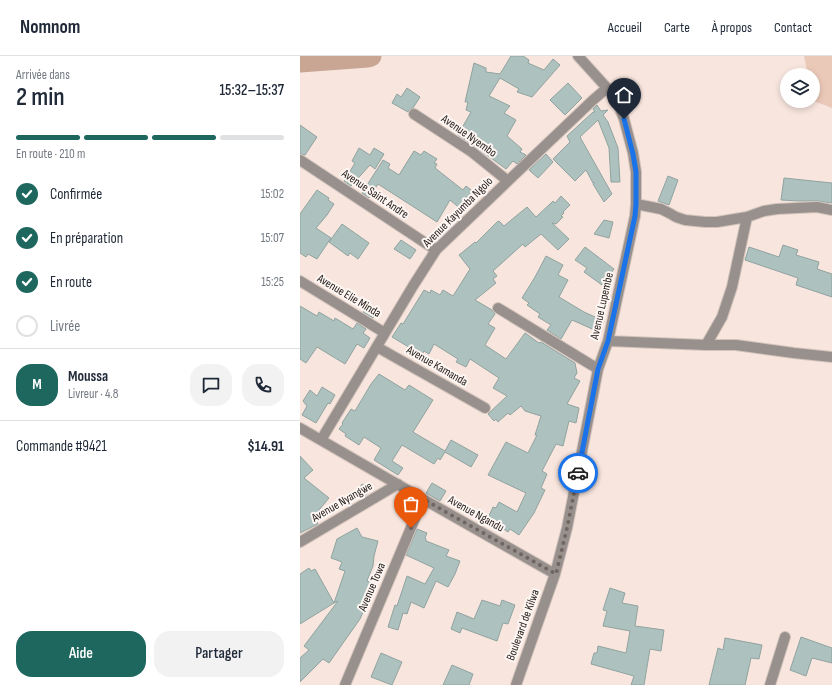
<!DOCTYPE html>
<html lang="fr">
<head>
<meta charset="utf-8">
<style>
  :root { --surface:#fff; --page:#f2f2f3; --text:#1f2937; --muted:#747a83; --line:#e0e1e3; --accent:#1e675f }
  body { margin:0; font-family:"Sofia Sans Condensed",sans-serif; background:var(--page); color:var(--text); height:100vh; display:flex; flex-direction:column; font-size:15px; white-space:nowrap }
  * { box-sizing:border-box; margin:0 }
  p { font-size:13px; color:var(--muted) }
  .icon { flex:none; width:22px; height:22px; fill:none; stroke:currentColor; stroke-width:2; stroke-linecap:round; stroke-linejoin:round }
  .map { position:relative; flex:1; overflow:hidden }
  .side { display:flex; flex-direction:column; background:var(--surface); width:300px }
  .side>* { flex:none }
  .fabs { position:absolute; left:480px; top:12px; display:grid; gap:8px }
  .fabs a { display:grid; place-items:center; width:40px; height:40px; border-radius:50%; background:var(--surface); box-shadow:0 2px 6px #0003; font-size:20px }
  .pin { position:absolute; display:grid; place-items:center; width:34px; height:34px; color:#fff; margin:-41px -17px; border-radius:50% 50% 50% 0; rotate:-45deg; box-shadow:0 0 4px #0007 }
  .pin .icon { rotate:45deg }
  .courier { position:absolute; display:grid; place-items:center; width:40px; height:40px; margin:-20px; border:3px solid #1a73e8; border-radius:50%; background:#fff; color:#222; box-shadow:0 1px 5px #0007 }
  .head em { font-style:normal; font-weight:600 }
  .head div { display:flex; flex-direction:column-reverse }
  .head { display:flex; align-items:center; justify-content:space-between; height:68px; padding:0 16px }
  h1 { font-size:26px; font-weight:600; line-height:30px }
  .bar { display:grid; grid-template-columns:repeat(4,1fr); gap:6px 4px; align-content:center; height:48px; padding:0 16px }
  .bar i { height:5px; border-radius:3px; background:var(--line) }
  .bar .on { background:var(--accent) }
  .bar p { grid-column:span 4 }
  .line { display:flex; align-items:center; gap:10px; padding:0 16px; border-top:1px solid var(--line) }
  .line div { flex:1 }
  .round { display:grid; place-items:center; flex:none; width:42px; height:42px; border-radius:16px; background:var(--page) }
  ol { padding:0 16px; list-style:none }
  li { display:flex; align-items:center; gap:12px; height:44px }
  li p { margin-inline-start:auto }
  li .icon { padding:4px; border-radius:50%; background:var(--accent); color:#fff; stroke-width:4 }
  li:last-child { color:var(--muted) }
  li i { width:22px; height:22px; border:2px solid var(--line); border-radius:50% }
  .button { display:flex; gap:8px; margin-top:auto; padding:8px 16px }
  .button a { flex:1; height:46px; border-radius:16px; background:var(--accent); color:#fff; font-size:16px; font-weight:600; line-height:46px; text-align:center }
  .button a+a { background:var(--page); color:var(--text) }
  header { display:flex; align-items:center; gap:24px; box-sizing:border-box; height:56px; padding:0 20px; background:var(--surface); border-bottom:1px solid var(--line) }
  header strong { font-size:19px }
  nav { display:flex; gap:22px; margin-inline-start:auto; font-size:14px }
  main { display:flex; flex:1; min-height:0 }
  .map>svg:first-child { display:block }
  .green { fill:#ebc9b9 }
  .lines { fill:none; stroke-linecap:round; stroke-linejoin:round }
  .river { stroke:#c9a594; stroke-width:21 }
  .building { fill:#adc1be; stroke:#90a3a0 }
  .minor-casing { stroke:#d2c3bb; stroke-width:12 }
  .minor { stroke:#98908d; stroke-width:10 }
  .done { stroke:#706661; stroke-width:4; stroke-dasharray:0 7.2 }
  .route { stroke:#1a73e8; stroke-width:5 }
  .labels { text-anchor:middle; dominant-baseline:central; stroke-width:4; stroke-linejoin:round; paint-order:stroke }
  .street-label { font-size:12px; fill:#27211e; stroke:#fdf6f3 }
</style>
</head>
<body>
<header>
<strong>Nomnom</strong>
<nav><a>Accueil</a><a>Carte</a><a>À propos</a><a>Contact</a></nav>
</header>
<main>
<section class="side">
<div class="head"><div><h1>2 min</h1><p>Arrivée dans</p></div><em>15:32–15:37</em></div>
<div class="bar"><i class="on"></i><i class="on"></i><i class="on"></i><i></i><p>En route · 210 m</p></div>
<ol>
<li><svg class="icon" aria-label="check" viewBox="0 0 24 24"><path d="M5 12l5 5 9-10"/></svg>Confirmée<p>15:02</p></li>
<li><svg class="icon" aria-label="check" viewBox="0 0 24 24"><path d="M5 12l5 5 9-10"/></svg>En préparation<p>15:07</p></li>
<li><svg class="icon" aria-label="check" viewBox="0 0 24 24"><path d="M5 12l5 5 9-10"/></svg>En route<p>15:25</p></li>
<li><i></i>Livrée</li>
</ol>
<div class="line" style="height:72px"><b class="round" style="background:var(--accent);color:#fff">M</b><div><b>Moussa</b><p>Livreur · 4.8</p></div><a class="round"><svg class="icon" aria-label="chat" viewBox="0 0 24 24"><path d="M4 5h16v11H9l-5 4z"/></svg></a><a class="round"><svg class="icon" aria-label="phone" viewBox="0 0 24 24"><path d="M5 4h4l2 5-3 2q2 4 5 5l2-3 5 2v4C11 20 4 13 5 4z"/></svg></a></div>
<div class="line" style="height:52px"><div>Commande #9421</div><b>$14.91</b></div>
<div class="button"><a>Aide</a><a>Partager</a></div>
</section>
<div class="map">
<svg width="532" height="629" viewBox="0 0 532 629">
  <rect width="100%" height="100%" fill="#f8e6de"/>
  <path class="green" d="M504,0h28v52l-18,-7 -1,-6v-20h-5z"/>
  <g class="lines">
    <path class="river" d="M0,6l68,-5 3,-1"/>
  </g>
  <path class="building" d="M211,0h12l6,4 -1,3 16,7 9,-11 7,6 -28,32 -15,-5 2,-3 -19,-11 -11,18 21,10 -6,7 12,7 -9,16 15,13 -2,3 6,3 -9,9 -4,-3 -7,8 -30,-22 -18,-12 13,-23 -5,-2 2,-8h-3l9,-39 12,5v4l14,2z
    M268,27l14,15 -17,17 -15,-15z
    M107,32l13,9 -7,11 -4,2 -1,2 -16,-9 5,-9 4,3z
    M297,49l4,6 7,-1 -5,5 5,7 10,26 2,34h-9l-2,-34 -11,-28 -18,17 32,57 -8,8 -11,-18 1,-2 -1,1 -7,-13 -11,11 -22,-22 17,-17 -3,-6 26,-24h2l-2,-3z
    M0,69l17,12 -12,18 -5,-1z
    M59,92l11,7 4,-7 10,6 -9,15 -5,-4 -19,21 -7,-5 11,-18 -3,-2z
    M114,95l7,4 3,-4 13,8 -3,4 3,1 -2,4 28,22 3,-4 9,7 -13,17 -12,-10 -13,22 -59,-38 -9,14 -7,-5 21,-33 7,4 -2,4 11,7z
    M246,98l7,8 -15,16 -9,-8z
    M368,120l10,4 -9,25 -11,-4z
    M484,122l48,5v20l-14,-2h-20l-17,-1z
    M17,134l12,8 -1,2 6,4 -7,11 -11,13 15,10 -14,21 -9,-5 -2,3 -6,-4v-39z
    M261,140l9,9 -7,7 1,1 -3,3 2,1 -7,7 -4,-1 17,16 -11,11 -17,-16 -16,13 -2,-3 -30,27 4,5 -4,3 3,4 -21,17 17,10 3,4 -7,10 7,4 -10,17 21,14 19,-26 14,10 2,-1 34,21 2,10 -3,5 6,3 -13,23 12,4 -3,15 -7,-2 -6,25 -7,-2 -14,27 5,3 -6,14 4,2 -11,23 -15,22 -9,-6 -2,3 -20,-14 5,-11 3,1 3,-6 18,10 9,-19 -38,-18 18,-33 22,11 9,-18h-2l6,-19 -16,-5 -4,-5 -11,9 -2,-2 -10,9 -2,-3 -2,2 -6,-7 19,-18 -14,-8 6,-10 -29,-19 -4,8 -10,-5 2,-3 -24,-15 -5,10 -5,-3 -2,4 -30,-18 9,-14 2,1 21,-34 6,3 1,-3 9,5 3,-5 10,6 17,-27 -11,-14 16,-13 1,1 21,-21 2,-1 5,5 23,-19 9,10 14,-13 3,-3 2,2z
    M304,164l9,2 -4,16 -15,-4z
    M42,168l27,19 -11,16 -8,-6 -2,3 -19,-14z
    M101,184l15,10 -6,9 -16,-10z
    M483,189l15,5 -2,5 23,7 -2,7 15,5v23l-36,-12 2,-7 -53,-18 4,-13 30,10z
    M285,191l29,22 -12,16 -18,-13 3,-4 -12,-8z
    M246,200l17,9 -5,10 10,5 -9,17 25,15 20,9 -5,11 -27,-12 -11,19 -14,-9 4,-5 -13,-8 2,-3 -13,-9 2,-2 -7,-5 13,-21z
    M0,250l17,10 2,-4 15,9 1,-3 18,11 4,-6 9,6 -3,4 7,5 -6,10 -7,-4 -12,20 -28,-17 -11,16 -6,-4z
    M66,252l11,4 -4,6 -10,-6z
    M79,318l26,16 4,-5 24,15 -20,32 32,19 6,-11 27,15 -7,12 -26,-15 -5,8 -2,-2 -4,6 -32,-19 -10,16 11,7 -5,7 -24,-15 7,-12 -17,-11 -5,8 -14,-9 1,-2 -7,-5 4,-5 -1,-1 9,-14 4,2 16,-27z
    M22,331l13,8 -5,9 -2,-1 -12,20 -14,-8 5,-9 -4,-5 7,-11 7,6z
    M0,400l13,14 -9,8 25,20 -15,18 4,8 -18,9z
    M132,427l14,8 -6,10 -14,-8z
    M62,428l8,5 -4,6 -4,2 -6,-3z
    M57,472l5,9 16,4 -4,15 -1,10 -6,15 6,2 -6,20 -7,16 -31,44 -6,-4 -23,23v-24l9,-8 -5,-4 34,-45 -4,2 11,-32 -6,-2 3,-7 -11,-4 6,-19z
    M117,473l10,4 -2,5 1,1v2l23,9 -3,6 14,5 -5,13 -7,13 -12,-6 -12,27 -13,-6 -4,12 -4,-1 -5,17 -10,-3 7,-22 2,1 10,-30 18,8 9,-16 -28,-13z
    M9,512l2,3 4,-2 19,34 -34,21v-50z
    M310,532l15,5 -3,10 16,3 -3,20 29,4 -3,21 -11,-2 -6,36h-13l3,-9 -43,-12 3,-11h3l1,-7 28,7 4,-22 -27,-5 4,-15 -4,-1z
    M182,544l18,6 2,-6 13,5 -7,19 -5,-1 -6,18 -35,-13 -2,5 -9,-4 6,-17 17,7z
    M501,581l31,11v15l-20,-5 -6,18 -16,-6z
    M425,582l37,7 -3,14 -8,-1 -6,27h-36l9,-37 5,2z
    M81,597l21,9 -10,23 -21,-8z
    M152,609l21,9 -4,11h-26z"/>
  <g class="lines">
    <g class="minor-casing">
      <path id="minor" d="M114,58l58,38 36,29
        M0,104l136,90
        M336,148l25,5 8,4 7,4 9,3 20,2h12l30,-5 17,-6 13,-2 40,-2 15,3
        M0,225l85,52
        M198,252l100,61
        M308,285l98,4h30l58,8 38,4
        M406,289l16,-28 10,-30 15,-70
        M77,291l108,61
        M0,372l123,71 132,75
        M21,384l92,-154 23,-36 72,-69 85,-81 14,-12
        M0,486l98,-58
        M45,629l78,-186
        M216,629l39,-111 12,-46 31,-159 10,-28 27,-125 1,-12v-32l-3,-19 -9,-34 -7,-18 -10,-13 -29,-32
        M470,629l15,-48"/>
    </g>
    <use href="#minor" class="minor"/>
  </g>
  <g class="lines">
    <path class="done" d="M111,472l12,-29 133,75 11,-46 11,-55"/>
    <path class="route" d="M278,417l20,-104 10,-28 27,-125 1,-12v-32l-3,-18 -9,-35"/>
  </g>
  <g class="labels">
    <g class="street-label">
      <text transform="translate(169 80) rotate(35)">Avenue Nyembo</text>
      <text transform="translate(75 138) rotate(34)">Avenue Saint Andre</text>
      <text transform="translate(158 156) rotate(-45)">Avenue Kayumba Ngolo</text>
      <text transform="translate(49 240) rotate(31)">Avenue Elie Minda</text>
      <text transform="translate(302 250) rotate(-77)">Avenue Lupembe</text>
      <text transform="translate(137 310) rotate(30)">Avenue Kamanda</text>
      <text transform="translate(42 446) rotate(-30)">Avenue Nyangwe</text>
      <text transform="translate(176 458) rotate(29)">Avenue Ngandu</text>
      <text transform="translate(72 531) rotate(-67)">Avenue Towa</text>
      <text transform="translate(223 569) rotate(-70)">Boulevard de Kilwa</text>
    </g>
  </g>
</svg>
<div class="fabs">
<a><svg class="icon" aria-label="layers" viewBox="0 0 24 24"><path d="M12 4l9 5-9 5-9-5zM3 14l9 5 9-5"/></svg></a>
</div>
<div class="pin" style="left:111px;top:472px;background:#ea580c"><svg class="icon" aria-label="bag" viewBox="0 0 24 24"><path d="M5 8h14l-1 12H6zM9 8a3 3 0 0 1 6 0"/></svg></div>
<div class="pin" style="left:324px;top:63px;background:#1f2937"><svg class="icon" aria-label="home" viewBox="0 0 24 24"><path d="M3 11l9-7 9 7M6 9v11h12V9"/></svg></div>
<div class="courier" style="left:278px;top:417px"><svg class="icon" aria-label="car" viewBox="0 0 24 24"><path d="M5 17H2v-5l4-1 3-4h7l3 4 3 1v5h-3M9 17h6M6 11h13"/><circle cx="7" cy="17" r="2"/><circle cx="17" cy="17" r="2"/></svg></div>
</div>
</main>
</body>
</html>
